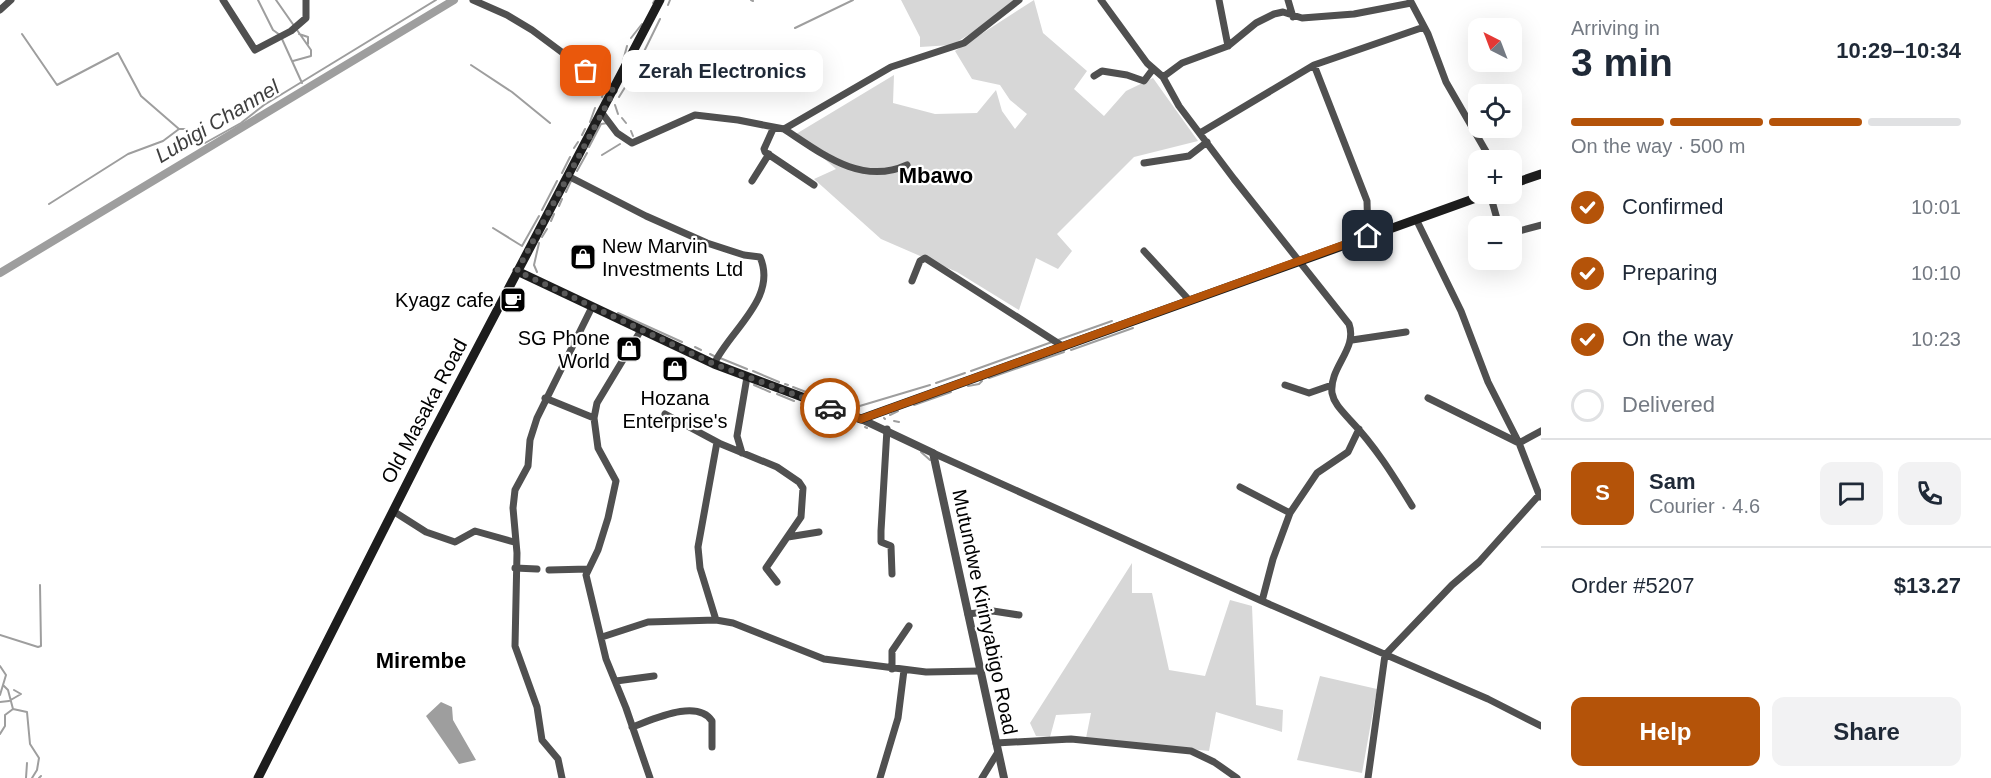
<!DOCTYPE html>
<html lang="en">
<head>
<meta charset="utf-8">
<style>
  :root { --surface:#fff; --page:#f2f2f3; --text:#1f2937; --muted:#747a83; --line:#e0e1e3; --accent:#b45309 }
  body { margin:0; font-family:Helvetica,sans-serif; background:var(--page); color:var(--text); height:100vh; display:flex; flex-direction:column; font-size:22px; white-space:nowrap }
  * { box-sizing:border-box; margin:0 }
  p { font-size:20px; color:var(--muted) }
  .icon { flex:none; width:33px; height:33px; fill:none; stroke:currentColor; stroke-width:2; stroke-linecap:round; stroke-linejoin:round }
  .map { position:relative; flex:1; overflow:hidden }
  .panel { display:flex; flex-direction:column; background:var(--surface); width:450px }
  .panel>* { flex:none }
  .needle { width:39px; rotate:318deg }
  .tools { position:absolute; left:1468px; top:18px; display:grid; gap:12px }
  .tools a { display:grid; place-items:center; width:54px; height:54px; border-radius:12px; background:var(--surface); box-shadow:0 6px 24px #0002; font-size:30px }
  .pin { position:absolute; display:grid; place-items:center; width:51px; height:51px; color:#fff; margin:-26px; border-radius:12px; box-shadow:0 3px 9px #0006 }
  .courier { position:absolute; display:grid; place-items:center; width:60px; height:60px; margin:-30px; border:4px solid #b45309; border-radius:50%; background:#fff; color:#222; box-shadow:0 2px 8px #0007 }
  .bubble { position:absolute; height:42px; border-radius:12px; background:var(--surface); box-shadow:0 6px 24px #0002; font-size:20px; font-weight:800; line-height:42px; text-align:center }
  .headline em { font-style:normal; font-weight:800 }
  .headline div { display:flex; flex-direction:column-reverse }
  .headline { display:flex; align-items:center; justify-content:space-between; height:102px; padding:0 30px }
  h1 { font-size:39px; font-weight:800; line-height:45px }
  .bar { display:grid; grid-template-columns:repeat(4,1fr); gap:9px 6px; align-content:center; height:72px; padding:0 30px }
  .bar i { height:8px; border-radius:4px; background:var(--line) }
  .bar .on { background:var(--accent) }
  .bar p { grid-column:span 4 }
  .line { display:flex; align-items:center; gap:15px; padding:0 30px; border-top:2px solid var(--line) }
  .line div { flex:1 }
  .round { display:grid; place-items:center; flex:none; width:63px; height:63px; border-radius:12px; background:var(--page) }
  ol { padding:0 30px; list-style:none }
  li { display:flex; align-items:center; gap:18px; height:66px }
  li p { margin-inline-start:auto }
  li .icon { padding:6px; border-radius:50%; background:var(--accent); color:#fff; stroke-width:4 }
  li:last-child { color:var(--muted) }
  li i { width:33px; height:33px; border:3px solid var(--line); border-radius:50% }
  .action { display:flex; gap:12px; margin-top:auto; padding:12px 30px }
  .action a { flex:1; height:69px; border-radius:12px; background:var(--accent); color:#fff; font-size:24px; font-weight:800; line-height:69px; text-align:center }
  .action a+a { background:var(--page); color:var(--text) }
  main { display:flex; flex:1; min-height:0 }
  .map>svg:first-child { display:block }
  .green { fill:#d7d7d7 }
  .water { fill:#9e9e9e }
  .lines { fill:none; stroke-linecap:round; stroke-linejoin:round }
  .stream { stroke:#9e9e9e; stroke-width:2 }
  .canal { stroke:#9e9e9e; stroke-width:8 }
  .minor { stroke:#505050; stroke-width:7 }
  .tertiary { stroke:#505050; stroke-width:8 }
  .secondary { stroke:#1d1d1d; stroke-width:9 }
  .done { stroke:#595959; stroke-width:6; stroke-dasharray:0 10.8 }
  .route { stroke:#b45309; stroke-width:8 }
  .labels { text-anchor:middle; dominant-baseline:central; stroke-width:4.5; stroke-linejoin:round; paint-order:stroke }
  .poi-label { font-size:20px; fill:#000; stroke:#fff; text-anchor:end }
  .street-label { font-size:20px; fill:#000; stroke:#fff }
  .water-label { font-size:21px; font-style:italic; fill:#3f3f3f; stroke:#fff }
  .quarter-label { font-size:22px; font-weight:bold; fill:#000; stroke:#fff }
</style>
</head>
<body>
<main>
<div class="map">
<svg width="1541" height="778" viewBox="0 0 1541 778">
  <rect width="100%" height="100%" fill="#fff"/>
  <path class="green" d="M901,0h113l-31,26 -31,19 -32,2v-10z
    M1034,0l9,33 44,38 -13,18 30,27 22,-25 27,-13 45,63 -64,16 -77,77 15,17 -14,18 -22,-11 -17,52 -62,-38 -76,-33 -67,-60 22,-10 -40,-35 98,-59 -1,28 42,11 42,-1 19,-23 6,21 13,18 12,-15 -17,-14 -10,-15 -28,-6 -17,-28z
    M1132,563v30h20l17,77 36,6 25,-76 22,6 4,99 27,5 -1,22 -66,-20 -7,39 -123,-13 5,-25 -35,2 -6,22 -14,-1 -6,-13z
    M1320,676l57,13 -15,84 -65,-13z"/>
  <path class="water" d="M441,702l11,5 1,13 23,40 -17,4 -33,-48z"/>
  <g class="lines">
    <path class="stream" d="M258,0l15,30 7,5
      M276,0l35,50v6l-18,5
      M751,0l2,1
      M653,3l2,-3
      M668,5l2,-5
      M795,28l58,-28
      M22,34l35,51 61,-32 23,43 38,33
      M299,34l9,3v7
      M631,38l11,-14
      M282,39l20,44
      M623,61l4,-15
      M471,65l41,27 38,31
      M632,76l28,-57
      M602,97l2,-6
      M619,97l13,-21 53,-6 15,3
      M615,105l3,9
      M622,118l4,5
      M590,122l5,-14
      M631,131l2,5
      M582,135l3,-6
      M589,147l12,-23 7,-1
      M574,148l4,-6
      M602,155l18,-11
      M577,171l10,-18
      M562,173l8,-16
      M566,192l5,-11
      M49,204l79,-50 35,-13 16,-12h6l20,14 36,-20 23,-18 172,-105
      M559,206l3,-7
      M542,210l15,-29
      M551,221l3,-7
      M493,228l29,18 17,-30
      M542,237l5,-8
      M537,272l-3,-7 5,-22
      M618,313l64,29
      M1058,340l54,-19
      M695,347l6,3
      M1071,350l62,-22
      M710,354l4,2
      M720,358l27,11
      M753,371l26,11
      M971,371l81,-29
      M989,378l75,-26
      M936,383l29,-10
      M785,384l3,1
      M754,385l16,7
      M968,386l11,-2 3,-3
      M793,387l13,5
      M777,394l17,7
      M812,395l33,12
      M801,404l38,15
      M914,405l37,-13
      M853,408l77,-23
      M890,415l8,-4
      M884,418l1,1
      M894,421l5,1
      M848,422l6,1
      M865,427l2,1
      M921,452l9,8
      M0,635l38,12 3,-1 -1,-61
      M0,666l6,9 -6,20
      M3,685l5,5 5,19 14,3 3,32 9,14 -2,12 -5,8
      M0,702l9,-1 12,-7 -7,-4
      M0,734l5,-8v-11l8,-6
      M26,778l1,-15
      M39,778l2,-2"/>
    <path class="canal" d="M0,273l454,-273"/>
    <path class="minor" d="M223,0l32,50 36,-19 15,-13v-18
      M473,0l34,15 25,15 82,61
      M1101,0l46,63 16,14 16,29 55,73 115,145c9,25 -20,43 -17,69 2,11 11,19 18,27 25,26 43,55 62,86
      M1219,0l9,46
      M1288,0l5,17
      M1410,0l18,34 18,48 45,78
      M0,10l11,-10
      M1314,65l53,136 1,35
      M1094,76l8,-5 25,4 17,6 9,-12
      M1163,77l19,-14 46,-17 28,-23 18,-9 9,-2 19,6 52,-4 57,-11
      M602,113l15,20 15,10 63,-28 43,5 46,9 107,-62 73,-24 55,-43
      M773,129l-9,20 1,3 49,33
      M784,129c37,24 77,57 123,36
      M1200,133l114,-68 110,-38
      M1144,163l45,-7 18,-14
      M568,176l78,40 61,27 37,12 16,2c18,41 -30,73 -46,107
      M752,181l17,-27
      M1490,194l9,32
      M1416,219l45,92 27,71 31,61 21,54
      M1512,233l29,-8
      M1144,251l46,50
      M912,281l8,-20 5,-3 139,89
      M641,330l-44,73 -3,15 4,30 18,33 -8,37 -10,32 -12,25 20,84 20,49 24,70
      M1352,340l54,-8
      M1285,385l24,8 23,-8
      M545,398l49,20
      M1428,398l91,45
      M665,414l56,30 56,23 22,15 4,6 -2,29 -35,51 11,14
      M887,429l-6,102v11l10,4 1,28
      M1519,443l22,-12
      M742,453l-5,-17 10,-59
      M933,453l329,148 226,98 53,27
      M1240,487l50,26
      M393,511l33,21 29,10 20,-11 39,11
      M788,537l31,-5
      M515,568l22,1
      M549,570l39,-1
      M1262,601l11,-42 17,-46 27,-40 31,-21 11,-23
      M968,614l25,-3 26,4
      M716,620l-16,-52 -2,-21 19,-105
      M602,637l46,-15 68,-2 17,3 91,36 102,13 54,-1
      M892,669v-18l17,-25
      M616,681l38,-5
      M632,727c20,-7 65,-29 80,-6v26
      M996,743l75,-4 120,12 23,11 23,16
      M562,778l-4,-19 -16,-19 -5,-33 -22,-61 2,-93 -4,-45 2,-18 13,-24 2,-26 7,-22 55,-111
      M880,778l18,-60 6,-48
      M982,778l16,-26
      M1368,778l17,-123 67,-70 27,-23 60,-67"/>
    <path class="tertiary" d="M861,419l72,34 71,325"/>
    <path class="secondary" d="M1512,184l29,-10
      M517,271l197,93 147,55 626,-225
      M258,778l170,-336 232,-442"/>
  </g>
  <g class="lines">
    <path class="done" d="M586,71l28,20 -97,180 197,93 116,44"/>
    <path class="route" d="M830,408l31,11 507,-183"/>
  </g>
  <defs>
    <g id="shop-square" transform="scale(1.35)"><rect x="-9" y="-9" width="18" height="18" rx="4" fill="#000" stroke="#fff"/><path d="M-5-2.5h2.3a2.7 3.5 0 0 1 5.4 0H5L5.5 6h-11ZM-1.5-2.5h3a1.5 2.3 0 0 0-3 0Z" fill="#fff"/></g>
    <g id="cafe-square" transform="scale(1.35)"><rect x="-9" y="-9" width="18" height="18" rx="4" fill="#000" stroke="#fff"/><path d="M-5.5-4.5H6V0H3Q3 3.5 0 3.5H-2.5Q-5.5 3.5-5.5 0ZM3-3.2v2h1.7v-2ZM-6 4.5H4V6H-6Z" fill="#fff"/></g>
  </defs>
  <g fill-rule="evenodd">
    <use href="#shop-square" x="583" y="257"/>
    <use href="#cafe-square" x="513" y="300"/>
    <use href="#shop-square" x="629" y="349"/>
    <use href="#shop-square" x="675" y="369"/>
  </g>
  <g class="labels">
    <g class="poi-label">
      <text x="602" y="246" text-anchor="start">New Marvin<tspan x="602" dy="23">Investments Ltd</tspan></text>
      <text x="494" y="300">Kyagz cafe</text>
      <text x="610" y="338">SG Phone<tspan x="610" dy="23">World</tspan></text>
      <text x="675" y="398" text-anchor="middle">Hozana<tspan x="675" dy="23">Enterprise's</tspan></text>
    </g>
    <g class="street-label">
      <text transform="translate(424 411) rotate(-62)">Old Masaka Road</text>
      <text transform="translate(985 612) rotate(78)">Mutundwe Kirinyabigo Road</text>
    </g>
    <g class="water-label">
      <text transform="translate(217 121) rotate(-31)">Lubigi Channel</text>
    </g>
    <g class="quarter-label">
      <text x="936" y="175">Mbawo</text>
      <text x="421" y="660">Mirembe</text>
    </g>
  </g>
</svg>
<div class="tools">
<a><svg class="needle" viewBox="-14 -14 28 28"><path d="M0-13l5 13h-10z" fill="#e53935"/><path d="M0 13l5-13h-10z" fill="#747a83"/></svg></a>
<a><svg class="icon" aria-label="locate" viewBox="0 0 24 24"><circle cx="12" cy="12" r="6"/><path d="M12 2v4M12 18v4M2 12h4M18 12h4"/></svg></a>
<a>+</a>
<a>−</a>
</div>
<div class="pin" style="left:586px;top:71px;background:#ea580c"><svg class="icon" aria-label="bag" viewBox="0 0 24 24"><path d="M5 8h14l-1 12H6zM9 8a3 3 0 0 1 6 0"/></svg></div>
<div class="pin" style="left:1368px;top:236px;background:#1f2937"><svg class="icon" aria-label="home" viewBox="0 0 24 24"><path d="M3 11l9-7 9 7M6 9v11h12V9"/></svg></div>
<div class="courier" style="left:830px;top:408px"><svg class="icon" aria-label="car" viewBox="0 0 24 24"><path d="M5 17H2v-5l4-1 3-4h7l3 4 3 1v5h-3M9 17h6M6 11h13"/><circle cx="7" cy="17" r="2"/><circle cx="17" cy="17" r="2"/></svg></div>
<div class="bubble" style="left:622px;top:50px;width:201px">Zerah Electronics</div>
</div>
<section class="panel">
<div class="headline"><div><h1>3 min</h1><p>Arriving in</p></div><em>10:29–10:34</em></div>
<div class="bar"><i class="on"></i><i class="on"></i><i class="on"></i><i></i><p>On the way · 500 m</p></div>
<ol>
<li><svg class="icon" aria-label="check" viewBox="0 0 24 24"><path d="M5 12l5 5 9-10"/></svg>Confirmed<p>10:01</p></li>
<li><svg class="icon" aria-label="check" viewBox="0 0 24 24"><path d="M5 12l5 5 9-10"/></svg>Preparing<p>10:10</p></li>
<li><svg class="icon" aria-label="check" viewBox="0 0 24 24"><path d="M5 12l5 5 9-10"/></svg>On the way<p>10:23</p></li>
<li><i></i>Delivered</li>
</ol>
<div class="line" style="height:108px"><b class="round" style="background:var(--accent);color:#fff">S</b><div><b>Sam</b><p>Courier · 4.6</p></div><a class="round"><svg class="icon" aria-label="chat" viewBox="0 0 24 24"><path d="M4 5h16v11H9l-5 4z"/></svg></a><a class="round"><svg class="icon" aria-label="phone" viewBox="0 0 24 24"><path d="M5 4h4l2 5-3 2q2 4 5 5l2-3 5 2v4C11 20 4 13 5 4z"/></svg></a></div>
<div class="line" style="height:78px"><div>Order #5207</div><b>$13.27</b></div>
<div class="action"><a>Help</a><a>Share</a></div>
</section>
</main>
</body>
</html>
